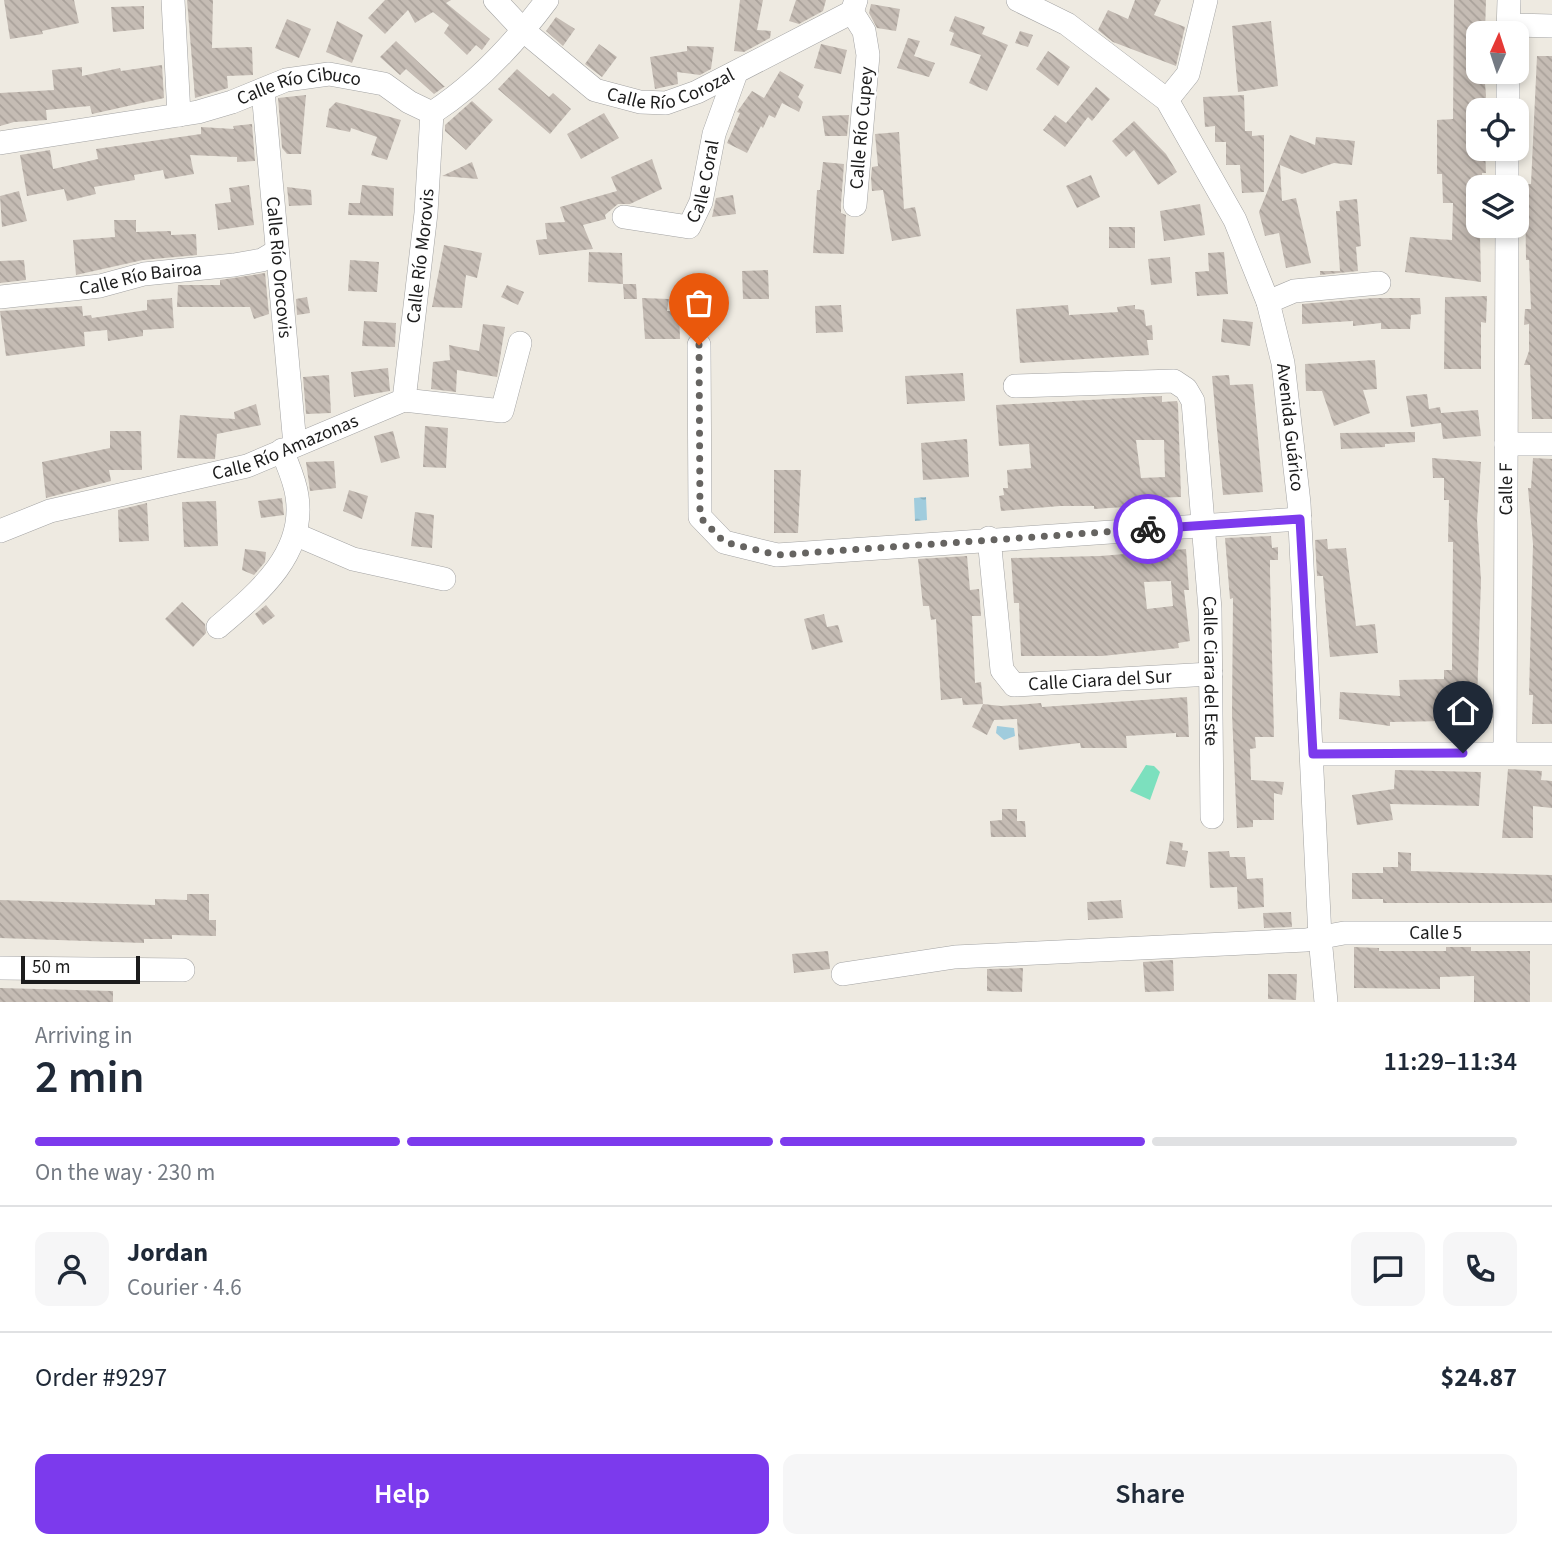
<!DOCTYPE html>
<html lang="en">
<head>
<meta charset="utf-8">
<style>
  :root { --surface:#fff; --page:#f6f6f7; --text:#1f2937; --muted:#747a83; --line:#e0e1e3; --accent:#7c3aed }
  body { margin:0; font-family:"Source Sans 3",sans-serif; background:var(--page); color:var(--text); height:100vh; display:flex; flex-direction:column; font-size:26px; white-space:nowrap }
  * { box-sizing:border-box; margin:0 }
  p { font-size:23px; color:var(--muted) }
  .icon { flex:none; width:38px; height:38px; fill:none; stroke:currentColor; stroke-width:2; stroke-linecap:round; stroke-linejoin:round }
  .map { position:relative; height:1002px; overflow:hidden }
  .panel { display:flex; flex-direction:column; background:var(--surface); flex:1 }
  .panel>* { flex:none }
  .needle { width:46px; rotate:3deg }
  .tools { position:absolute; left:1466px; top:21px; display:grid; gap:14px }
  .tools a { display:grid; place-items:center; width:63px; height:63px; border-radius:14px; background:var(--surface); box-shadow:0 4px 10px #0003; font-size:35px }
  .scale { position:absolute; left:21px; bottom:18px; width:119px; box-sizing:border-box; padding-left:7px; border:4px solid #1c1c1c; border-top:0; font-size:19px; line-height:24px; white-space:nowrap; color:#1c1c1c; -webkit-text-stroke:5px #fff; paint-order:stroke }
  .pin { position:absolute; display:grid; place-items:center; width:60px; height:60px; color:#fff; margin:-72px -30px; border-radius:50% 50% 50% 0; rotate:-45deg; box-shadow:0 0 7px #0007 }
  .pin .icon { rotate:45deg }
  .courier { position:absolute; display:grid; place-items:center; width:70px; height:70px; margin:-35px; border:5px solid #7c3aed; border-radius:50%; background:#fff; color:#222; box-shadow:0 2px 9px #0007 }
  .summary em { font-style:normal; font-weight:600 }
  .summary div { display:flex; flex-direction:column-reverse }
  .summary { display:flex; align-items:center; justify-content:space-between; height:119px; padding:0 35px }
  h1 { font-size:46px; font-weight:600; line-height:52px }
  .bar { display:grid; grid-template-columns:repeat(4,1fr); gap:10px 7px; align-content:center; height:84px; padding:0 35px }
  .bar i { height:9px; border-radius:5px; background:var(--line) }
  .bar .on { background:var(--accent) }
  .bar p { grid-column:span 4 }
  .line { display:flex; align-items:center; gap:18px; padding:0 35px; border-top:2px solid var(--line) }
  .line div { flex:1 }
  .round { display:grid; place-items:center; flex:none; width:74px; height:74px; border-radius:14px; background:var(--page) }
  .action { display:flex; gap:14px; margin-top:auto; padding:14px 35px }
  .action a { flex:1; height:80px; border-radius:14px; background:var(--accent); color:#fff; font-size:28px; font-weight:600; line-height:80px; text-align:center }
  .action a+a { background:var(--page); color:var(--text) }
  .map>svg:first-child { display:block }
  .pitch { fill:#7ce0be }
  .water { fill:url(#water-ripples) }
  .building { fill:url(#building-back-hatch); fill-rule:evenodd }
  .lines { fill:none; stroke-linecap:round; stroke-linejoin:round }
  .minor-casing { stroke:#a3a3a3; stroke-width:24 }
  .minor { stroke:#fff; stroke-width:23 }
  .done { stroke:#666461; stroke-width:7; stroke-dasharray:0 12.6 }
  .route { stroke:#7c3aed; stroke-width:9 }
  .labels { text-anchor:middle; dominant-baseline:central; stroke-width:5; stroke-linejoin:round; paint-order:stroke }
  .street-label { font-size:19px; fill:#1c1c1c; stroke:#fff }
</style>
</head>
<body>
<div class="map">
<svg width="1552" height="1002" viewBox="0 0 1552 1002">
  <defs>
    <pattern id="water-ripples" width="26" height="14" patternUnits="userSpaceOnUse" patternTransform="scale(1.75)"><rect width="26" height="14" fill="#a0ccdd"/><path d="M2 4q2-2 4 0t4 0M15 11q2-2 4 0t4 0" fill="none" stroke="#89afbd"/></pattern>
    <pattern id="building-back-hatch" width="6" height="6" patternUnits="userSpaceOnUse" patternTransform="scale(1.75)"><rect width="6" height="6" fill="#c5bcb4"/><path d="M-1 5l2 2M0 0l6 6M5-1l2 2" fill="none" stroke="#a9a19a"/></pattern>
  </defs>
  <rect width="100%" height="100%" fill="#eeeae1"/>
  <path class="pitch" d="M1146,765l8,1 6,6 -10,28 -20,-9z"/>
  <path class="water" d="M926,497l1,23 -12,1 -1,-23z
    M997,726l17,2 1,8 -11,4 -8,-7z"/>
  <path class="building" d="M4,0h70l5,23 -37,8 1,3 -33,5z
    M187,0h26l-1,48 40,-1 1,28 -26,1 1,12 -33,10z
    M385,0h66l-5,3 44,36 -8,11 -6,-5 -9,10 -23,-22 5,-8 -16,-13 -18,11 -7,-13 -23,24 -17,-16z
    M740,0h23l-6,30 14,1 -1,7 -26,14 -10,-1z
    M796,0h30l-3,11 -24,13 -10,-3z
    M1135,0h26l-7,15 31,12 -9,39 -63,-24 -15,-12 10,-20 20,9z
    M1454,0h32l-1,33h-6v39h5l2,23 -1,15h-6v39h6l1,24h-4v14h-3l2,95 -76,-10 5,-35 42,3 1,-37h-10l-1,-29h-5v-54l16,-1z
    M871,4l29,5 -4,22 -19,-3 -8,-15z
    M144,6v23l-31,3 -2,-25z
    M955,16l30,11 -3,7 26,11 -21,46 -18,-8 12,-28 -31,-10 4,-12 -5,-2z
    M556,17l19,12 -12,17 -17,-15z
    M287,19l24,10 -12,29 -24,-10z
    M337,21l26,14 -11,28 -26,-11z
    M1271,21l7,65 -40,6 -6,-66z
    M1020,31l13,4 -5,12 -13,-4z
    M908,38l12,3 -6,15 21,7 -6,14 -32,-9z
    M396,41l49,46h-1l-10,7 -28,-25 -6,6 -20,-18z
    M599,44l18,13 -15,20 -17,-13z
    M821,44l26,6 -6,24 -27,-6z
    M687,46l27,1 -3,22 -11,6 -23,-3 1,12 -23,5 -5,-32 37,-6z
    M1048,51l22,16 -12,19 -22,-17z
    M1537,56h15v363h-20l-2,-54h-6l5,-14v-27l-5,1 1,-16h6l-2,-49h-3l-1,-76h6z
    M162,65l2,33 -72,16 -2,-8 -44,4 1,10 -33,2 -14,4v-33l54,-3 -2,-20 30,-3v9l38,-8 1,3z
    M517,69l32,28 4,-4 18,16 -21,25 -52,-45z
    M780,71l24,14 -6,12 5,5 -4,10 -17,-9 -7,15 -6,-3 -6,13 -2,-2 -14,27 -20,-10 13,-30 -3,-1 15,-21 12,7z
    M1096,87l14,12 -18,22 -4,-4 -23,30 -22,-17 12,-15 11,8z
    M306,95l-5,59h-14l-5,-6 -4,-50z
    M1244,95l1,36h7v5l12,-1v57l-22,1 -2,-28h-14v-23h-11v-16l-10,1 -2,-30z
    M472,101l21,19 -27,30 -21,-19v-6z
    M336,102l65,18 -14,40 -16,-5 6,-18 -26,-9 -1,4 -24,-5 3,-18z
    M604,113l15,25 -38,21 -14,-25z
    M849,115l-2,21h-22l-3,-20z
    M1134,121l32,33 11,18 -19,13 -24,-35 -8,7 -14,-16z
    M252,124l3,37 -18,1v-5l-47,-2 4,19 -29,5 -2,-9 -29,5 1,5 -41,7 2,7 -29,7 -3,-12 -37,7 -7,-41 30,-5 3,19 45,-10 -2,-10 105,-15v-7l33,2 -1,-3z
    M899,132l5,77 11,-2 6,29 -29,5 -9,-51 -11,1 -1,-13 1,-11 6,-1 -3,-32z
    M1290,135l25,10 1,-8 39,4 -3,24 -18,-2 -32,11 -22,-9 2,36 14,-3 15,65 -25,5 -7,-35 -14,3 -6,-24z
    M652,159l10,30 -32,15h-12l-13,11 1,4 -23,6 10,24 -54,6 -3,-15 11,-1 -2,-16 20,-1 -5,-15 57,-16 -6,-14z
    M472,162l6,17 -36,-3z
    M823,162l21,2 -3,40v9l5,2 -2,39 -31,-1 4,-63h3z
    M1091,175l9,22 -23,11 -11,-22z
    M249,185l5,40 -36,5 -3,-26 16,-2 -2,-14z
    M362,185l32,3 -1,28 -45,-1 1,-12h11z
    M287,187l24,3 1,15 -23,1z
    M19,191l8,30 -25,6 -2,-31z
    M733,195l3,19 -24,3 4,-19z
    M1357,199l4,47 -5,1 2,24 -38,4v-4h20l-4,-60h4l-1,-10z
    M1200,204l5,31 -41,6 -4,-30z
    M114,220h22v12l35,-1v4l25,-1 1,21 -54,5 -67,15 -3,-35 42,-3z
    M1109,227h26v21h-26z
    M444,245l38,8 -5,25 -11,-3 -4,33 -30,-1z
    M589,252l33,1 1,31 -35,-2z
    M1224,252l4,42 -31,2 -2,-24 14,-1 -1,-18z
    M1170,257l2,26 -21,2 -3,-26z
    M24,260l2,20 -26,3v-22z
    M350,260l29,2 -2,30 -29,-1z
    M768,270l1,29h-26l-1,-28z
    M265,273l4,41 -15,5 -4,-12h-73l1,-22h42v-5z
    M623,284h13l1,15h-13z
    M507,285l17,7 -6,13 -17,-8z
    M1487,296l-1,27 -5,-1v47h-37l1,-72z
    M307,297l3,16 -13,2 -1,-16z
    M172,298l2,30 -31,2v6l-35,5 -1,-11 -23,2 1,14 -79,10 -6,-45 82,-5 1,10 8,-1 1,3 55,-8v-10z
    M642,298l27,1 -2,12h12l1,28h-35z
    M1374,298h46l1,16 -10,1 -1,14h-29v-6l-28,3v-5l-51,3v-20z
    M841,305l2,27 -27,1 -1,-27z
    M1068,305l1,10 49,-3 -1,-5 18,-2v4l9,1 2,16 6,-1 1,15h-6l2,15 -129,8 -4,-54z
    M1223,319l30,3 -3,24 -29,-4z
    M364,321l32,2 -1,24 -33,-1z
    M483,324l22,3 -8,50 -40,-7 -1,22 -25,-3 2,-27 17,-2 -1,-15 30,6z
    M1375,360l2,29 -14,1 7,23 -36,13 -12,-35h-16l-1,-27z
    M388,368l2,23 -36,6 -3,-25z
    M963,373l2,28 -58,3 -2,-28z
    M329,375l2,38 -25,1 -3,-37z
    M1229,375l1,10 23,-1 10,108 -40,3 -11,-119z
    M1427,394l2,15 11,-2 1,6 37,-3 3,26 -38,3 -2,-16 -30,4 -5,-31z
    M1162,396v6l15,-1 1,3 3,93 -32,1v3l-24,2v4l-31,2v-3h-34l-59,5 -2,-15 5,-1 -1,-7h5l-1,-18 24,-2 -2,-24 -30,2 -3,-41zM1136,440h28l1,37 -24,1z
    M256,404l5,21 -44,9 -2,25 -38,-1 3,-43 55,4 -1,-7z
    M425,426l23,2 -2,40 -23,-1z
    M110,431h31l1,39h-33l2,11 -65,17 -4,-36 68,-14z
    M393,431l7,27 -19,5 -7,-27z
    M1415,432v10l-30,2v3l-44,2 -1,-16z
    M967,439l2,38 -46,3 -2,-37z
    M1432,458l49,4 -4,58 4,60 -4,122 6,1 -2,25 -34,-2v-5l-57,1v4l-51,-7 1,-27 60,4 -1,-16 45,-1v-9h8l1,-128h-5l1,-42h-5v-22h-11z
    M1533,458l19,1v265h-20l1,-29h-4l4,-151 -5,-56h3z
    M334,461l2,27 -26,3 -4,-29z
    M774,470h27l-3,63h-24z
    M349,490l19,6 -6,23 -19,-8z
    M282,498l2,17 -23,3 -3,-17z
    M216,501l2,45 -34,1 -2,-45z
    M147,503l2,38 -30,1 -1,-32z
    M415,512l19,3 -2,33 -21,-2z
    M1271,536l1,12 6,-1v13h-8v14l4,163h-19l1,11 -6,1 1,31 33,2 -2,13 -8,-2v27h-21v7l-16,1 -5,-114 1,-116 -3,1 -5,-61z
    M1327,539l1,10 18,-1 10,78 19,-2 3,29 -48,4 -7,-81h-6l-2,-36z
    M245,549l21,3 -1,10 -11,13 -12,-5z
    M1186,549l3,41h-5l6,51 -12,2 1,5 -77,8h-81l-2,-53h-5l-3,-45 89,-2zM1171,581l2,25 -26,3 -3,-27z
    M967,556l3,34 9,-1 2,27h-9l3,67 6,-1 2,22 -20,1 -1,-7 -21,2 -5,-81 -5,1 -2,-14h-6l-5,-47z
    M182,602l23,22 1,9 -13,14 -28,-28z
    M266,605l9,11 -12,9 -8,-11z
    M824,614l3,13 11,-2 5,17 -31,8 -8,-31z
    M1187,697l2,40h-13v-4l-50,3 1,12h-46l-1,-5 -61,7 -2,-31 -23,1 -7,15 -15,-8 11,-23 18,2 40,-3 1,4z
    M1508,769l34,2 -1,9 11,1v27l-19,-2v32h-31z
    M1395,770l86,2 -2,34 -89,-2 3,16 -36,5 -5,-30 42,-6z
    M1002,809h15v12h8l1,16h-35l-1,-16 12,-1z
    M1170,841l13,2 -1,7 6,1 -3,16 -19,-3z
    M1229,851l1,6h15l2,22 16,-1 1,29 -26,2 -1,-22 -27,1 -2,-36z
    M1398,852l13,1v18l141,4v28h-169v-4h-31v-26h31v-6h15z
    M187,894h22v26h7v16l-44,-1v4h-28v4l-144,-5v-38l155,5v-6l32,1z
    M1121,900l2,18 -35,2 -1,-18z
    M1291,912l1,15 -28,1 -1,-15z
    M1354,947l25,1v3h67v-4h25v4h59v51h-56v-26l-34,1v12l-86,-1z
    M828,951l2,18 -36,4 -2,-19z
    M1173,960l1,31 -29,1 -2,-30z
    M1023,968l-1,24 -35,-1v-22z
    M1268,974h29l-1,26 -28,-1z
    M0,988l113,3v11h-113z"/>
  <g class="lines">
    <g class="minor-casing">
      <g id="minor">
        <path d="M173,0l6,115"/>
        <path id="s1" d="M495,0l29,31 71,59 45,12 26,1 31,-11 155,-80 4,-12"/>
        <path id="s2" d="M1018,0l49,24 100,76 68,120 33,82 15,61 16,140 21,434 6,65"/>
        <path d="M852,12l12,19 4,24 -13,150"/>
        <path d="M1508,25l44,1"/>
        <path d="M1508,33l1,-33"/>
        <path id="s3" d="M263,91l32,354"/>
        <path d="M1167,100l21,-26 18,-74"/>
        <path d="M1508,110v-38"/>
        <path id="s4" d="M0,143l198,-31 34,-10 54,-22 43,-6 55,10 25,18 23,11c45,-29 83,-70 115,-113"/>
        <path d="M1507,187v-38"/>
        <path id="s5" d="M624,217l65,10 12,-25 13,-68 22,-61"/>
        <path id="s6" d="M0,297l100,-11 44,-12 90,-9 28,-5 15,-9"/>
        <path d="M1268,302l26,-11 85,-8"/>
        <path d="M699,345l1,172 24,25 53,13 523,-36"/>
        <path id="s7" d="M1015,386l159,-5 12,8 7,12 17,208 2,208"/>
        <path id="s8" d="M404,400l22,-187 6,-100"/>
        <path d="M1506,444h46"/>
        <path id="s9" d="M0,531l50,-20 197,-45 157,-66 98,11 18,-68"/>
        <path d="M297,535l56,24 91,20"/>
        <path id="s10" d="M989,538l13,132 12,15 197,-11"/>
        <path d="M218,627c40,-34 88,-73 79,-131 -2,-16 -10,-32 -15,-46"/>
        <path id="s11" d="M1505,753l2,-527"/>
        <path d="M1313,754h239"/>
        <path d="M0,968l183,2"/>
        <path id="s12" d="M843,974l112,-17 351,-17 38,-7h208"/>
      </g>
    </g>
    <use href="#minor" class="minor"/>
  </g>
  <g class="lines">
    <path class="done" d="M699,345l1,172 24,25 53,13 371,-26"/>
    <path class="route" d="M1148,529l152,-10 13,235 150,-1"/>
  </g>
  <g class="labels">
    <g class="street-label">
      <text stroke="none"><textPath href="#s1" startOffset="214">Calle Río Corozal</textPath></text>
      <text stroke="none"><textPath href="#s4" startOffset="306">Calle Río Cibuco</textPath></text>
      <text transform="translate(862 128) rotate(-85)">Calle Río Cupey</text>
      <text stroke="none"><textPath href="#s5" startOffset="114">Calle Coral</textPath></text>
      <text stroke="none"><textPath href="#s8" startOffset="145">Calle Río Morovis</textPath></text>
      <text stroke="none"><textPath href="#s3" startOffset="177">Calle Río Orocovis</textPath></text>
      <text stroke="none"><textPath href="#s6" startOffset="142">Calle Río Bairoa</textPath></text>
      <text stroke="none"><textPath href="#s2" startOffset="534">Avenida Guárico</textPath></text>
      <text stroke="none"><textPath href="#s9" startOffset="298">Calle Río Amazonas</textPath></text>
      <text stroke="none"><textPath href="#s11" startOffset="264">Calle F</textPath></text>
      <text stroke="none"><textPath href="#s7" startOffset="458">Calle Ciara del Este</textPath></text>
      <text stroke="none"><textPath href="#s10" startOffset="238">Calle Ciara del Sur</textPath></text>
      <text stroke="none"><textPath href="#s12" startOffset="595">Calle 5</textPath></text>
    </g>
  </g>
</svg>
<div class="tools">
<a><svg class="needle" viewBox="-14 -14 28 28"><path d="M0-13l5 13h-10z" fill="#e53935"/><path d="M0 13l5-13h-10z" fill="#747a83"/></svg></a>
<a><svg class="icon" aria-label="locate" viewBox="0 0 24 24"><circle cx="12" cy="12" r="6"/><path d="M12 2v4M12 18v4M2 12h4M18 12h4"/></svg></a>
<a><svg class="icon" aria-label="layers" viewBox="0 0 24 24"><path d="M12 4l9 5-9 5-9-5zM3 14l9 5 9-5"/></svg></a>
</div>
<div class="scale">50 m</div>
<div class="pin" style="left:699px;top:345px;background:#ea580c"><svg class="icon" aria-label="bag" viewBox="0 0 24 24"><path d="M5 8h14l-1 12H6zM9 8a3 3 0 0 1 6 0"/></svg></div>
<div class="pin" style="left:1463px;top:753px;background:#1f2937"><svg class="icon" aria-label="home" viewBox="0 0 24 24"><path d="M3 11l9-7 9 7M6 9v11h12V9"/></svg></div>
<div class="courier" style="left:1148px;top:529px"><svg class="icon" aria-label="bike" viewBox="0 0 24 24"><circle cx="6" cy="16" r="4"/><circle cx="18" cy="16" r="4"/><path d="M6 16l4-8h5l3 8M10 8l3 8H6M13 5h3"/></svg></div>
</div>
<section class="panel">
<div class="summary"><div><h1>2 min</h1><p>Arriving in</p></div><em>11:29–11:34</em></div>
<div class="bar"><i class="on"></i><i class="on"></i><i class="on"></i><i></i><p>On the way · 230 m</p></div>
<div class="line" style="height:126px"><a class="round"><svg class="icon" aria-label="person" viewBox="0 0 24 24"><circle cx="12" cy="8" r="4"/><path d="M4 21q1-7 8-7t8 7"/></svg></a><div><b>Jordan</b><p>Courier · 4.6</p></div><a class="round"><svg class="icon" aria-label="chat" viewBox="0 0 24 24"><path d="M4 5h16v11H9l-5 4z"/></svg></a><a class="round"><svg class="icon" aria-label="phone" viewBox="0 0 24 24"><path d="M5 4h4l2 5-3 2q2 4 5 5l2-3 5 2v4C11 20 4 13 5 4z"/></svg></a></div>
<div class="line" style="height:91px"><div>Order #9297</div><b>$24.87</b></div>
<div class="action"><a>Help</a><a>Share</a></div>
</section>
</body>
</html>
